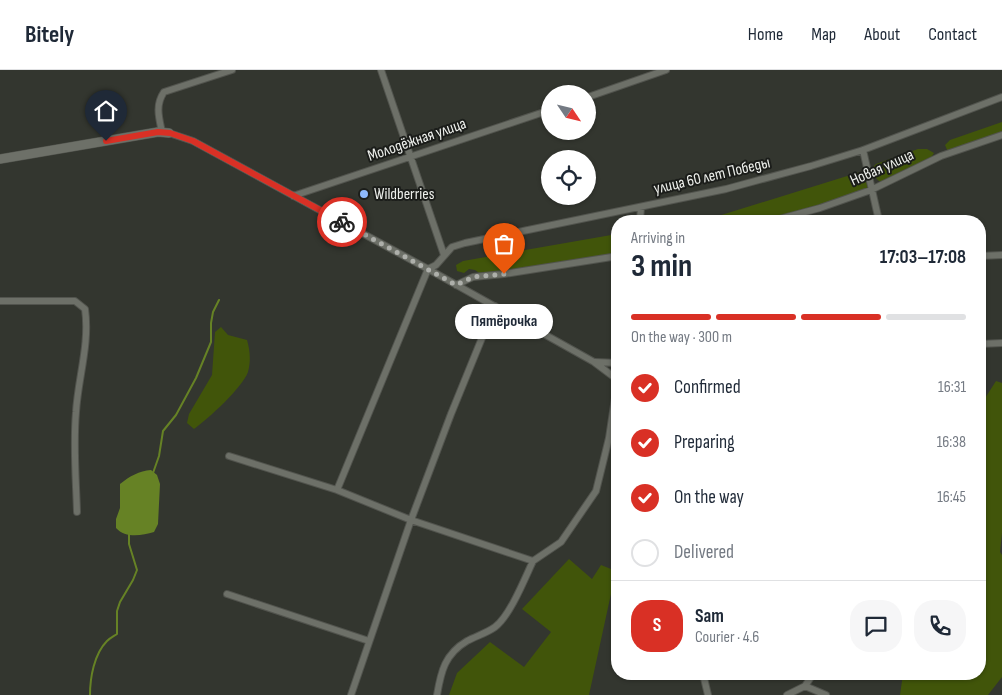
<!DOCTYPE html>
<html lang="en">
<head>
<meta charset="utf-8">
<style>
  :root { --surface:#fff; --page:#f6f6f7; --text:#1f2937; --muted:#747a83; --line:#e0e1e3; --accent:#d93025 }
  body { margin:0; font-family:"Sofia Sans Condensed",sans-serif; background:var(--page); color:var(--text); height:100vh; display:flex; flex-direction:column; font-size:19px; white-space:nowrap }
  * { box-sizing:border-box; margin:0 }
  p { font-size:16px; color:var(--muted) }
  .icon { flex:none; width:28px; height:28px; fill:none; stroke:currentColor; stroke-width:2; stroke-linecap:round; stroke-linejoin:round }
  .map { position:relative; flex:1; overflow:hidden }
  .side { position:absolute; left:611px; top:145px; width:375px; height:465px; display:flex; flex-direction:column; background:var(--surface); border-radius:20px; box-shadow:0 1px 4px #0004 }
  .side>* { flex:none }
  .needle { width:32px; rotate:125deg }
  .controls { position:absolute; left:541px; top:15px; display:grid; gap:10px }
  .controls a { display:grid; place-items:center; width:55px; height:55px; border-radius:50%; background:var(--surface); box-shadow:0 1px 4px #0004; font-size:25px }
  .pin { position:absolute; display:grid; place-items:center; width:42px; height:42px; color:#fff; margin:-51px -21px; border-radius:50% 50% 50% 0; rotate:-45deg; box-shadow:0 0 5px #0007 }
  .pin .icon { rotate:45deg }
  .courier { position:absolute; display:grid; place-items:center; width:50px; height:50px; margin:-25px; border:4px solid #d93025; border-radius:50%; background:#fff; color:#222; box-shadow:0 1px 6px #0007 }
  .bubble { position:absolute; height:35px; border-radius:18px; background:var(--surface); box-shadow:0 1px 4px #0004; font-size:16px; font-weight:700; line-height:35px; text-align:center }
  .summary em { font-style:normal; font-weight:700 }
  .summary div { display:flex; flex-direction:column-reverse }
  .summary { display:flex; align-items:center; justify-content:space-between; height:85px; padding:0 20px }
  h1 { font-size:32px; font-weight:700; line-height:38px }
  .bar { display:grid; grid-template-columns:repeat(4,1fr); gap:8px 5px; align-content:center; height:60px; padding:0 20px }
  .bar i { height:6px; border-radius:4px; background:var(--line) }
  .bar .on { background:var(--accent) }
  .bar p { grid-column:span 4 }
  .line { display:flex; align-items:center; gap:12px; padding:0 20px; border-top:1px solid var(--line) }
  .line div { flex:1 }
  .round { display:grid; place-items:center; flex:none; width:52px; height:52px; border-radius:20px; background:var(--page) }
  ol { padding:0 20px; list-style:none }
  li { display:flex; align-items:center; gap:15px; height:55px }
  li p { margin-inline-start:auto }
  li .icon { padding:5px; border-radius:50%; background:var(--accent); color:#fff; stroke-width:4 }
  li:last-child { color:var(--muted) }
  li i { width:28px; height:28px; border:2px solid var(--line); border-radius:50% }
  header { display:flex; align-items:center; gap:30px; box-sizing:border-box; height:70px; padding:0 25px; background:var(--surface); border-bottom:1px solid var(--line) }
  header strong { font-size:24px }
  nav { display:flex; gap:28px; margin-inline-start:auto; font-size:18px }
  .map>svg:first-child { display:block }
  .green { fill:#41550a }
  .water { fill:#668225 }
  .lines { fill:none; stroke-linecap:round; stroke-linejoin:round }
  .stream { stroke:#668225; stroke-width:2 }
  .street-casing { stroke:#52544e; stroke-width:8 }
  .secondary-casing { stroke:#52544e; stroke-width:10 }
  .street { stroke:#6d7068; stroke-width:6 }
  .secondary { stroke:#6d7068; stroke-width:9 }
  .done { stroke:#adafaa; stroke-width:5; stroke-dasharray:0 9 }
  .route { stroke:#d93025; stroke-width:6 }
  .poi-dot { fill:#8eb9fc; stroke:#1b1d1a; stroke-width:2 }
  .labels { text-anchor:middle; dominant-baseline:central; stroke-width:4; stroke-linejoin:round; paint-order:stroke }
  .street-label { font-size:16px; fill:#eef0ec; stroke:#1b1d1a }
  .poi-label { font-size:16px; fill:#eef0ec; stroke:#1b1d1a; text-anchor:start }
</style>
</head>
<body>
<header>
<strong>Bitely</strong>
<nav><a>Home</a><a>Map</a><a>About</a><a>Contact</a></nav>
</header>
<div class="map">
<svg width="1002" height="625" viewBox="0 0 1002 625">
  <rect width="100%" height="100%" fill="#33362f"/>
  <path class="green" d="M1002,52v10l-54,20 -3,-7 5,-5z
    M918,79h9l7,4 -3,5 -46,24 -6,-1 -6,-6 -1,-7 4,-4z
    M860,102l5,3 2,10v5l-44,15 -56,16h-65z
    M617,164v19l-135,22 -7,-5 -6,-1 -5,4 -7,-2 -1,-6 7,-4z
    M221,257l7,8 19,5c3,10 4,21 1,32 -6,16 -39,46 -54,57l-7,-6 2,-9 23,-39 3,-43z
    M996,311l6,2v150l-2,19 2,3v122l-14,18h-88l3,-21h77v-268z
    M569,489l23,20 9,-14 10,4 3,11 -25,115h-140l8,-22 33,-31 34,25 27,-35 -29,-23z"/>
  <path class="water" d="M151,400l6,5 3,9 -2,40 -4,8c-13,4 -29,6 -38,-4v-9l4,-11v-24c10,-8 19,-13 31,-14z"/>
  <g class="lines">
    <path class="stream" d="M153,403l6,-17 4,-25 13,-16 20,-37 15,-36v-19l2,-11 6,-12
      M90,625c0,-17 4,-41 17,-54 3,-3 7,-5 10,-7v-23l3,-9 13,-22 4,-10 -8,-26v-11"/>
    <g class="street-casing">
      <path id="street" d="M381,0l63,185
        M588,27l78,-27
        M162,62c-3,-14 -7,-27 2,-40l68,-22
        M169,63l24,8 235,128 -91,221 74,30 -60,175
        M863,80l16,71
        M293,126l257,-86
        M640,151l1,-14
        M772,151l48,-13 51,-18 70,-34 61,-21
        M980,186l22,-1
        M428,199l8,-4 16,-18 13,-4 261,-54 85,-23 52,-16 139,-53
        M428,199l166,93 24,18
        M456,215l17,-8 31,-3 114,-18
        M0,231h75l10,8c5,35 -7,69 -9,103 -3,34 0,67 1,100
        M495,236l-44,108 -40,106 122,41 28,-19 35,-51 13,-53 9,-60
        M980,274l22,-1
        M595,292l23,1
        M229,386l108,34
        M227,524l142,47
        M703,604l5,21
        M805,616l21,9
        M437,625c4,-24 8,-41 30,-54 9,-5 20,-8 28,-14 15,-11 30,-49 38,-66
        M787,625l18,-9 8,-12"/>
    </g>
    <g class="secondary-casing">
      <path id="secondary" d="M0,89l158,-27 11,1"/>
    </g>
    <use href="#street" class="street"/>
    <use href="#secondary" class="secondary"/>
  </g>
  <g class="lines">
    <path class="done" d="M342,152l114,63 17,-8 31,-3"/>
    <path class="route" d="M106,71l52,-9 12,1 23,8 149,81"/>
  </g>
  <circle class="poi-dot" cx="364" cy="124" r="5"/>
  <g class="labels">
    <g class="street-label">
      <text transform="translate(417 70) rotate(-19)">Молодёжная улица</text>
      <text transform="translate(882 98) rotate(-24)">Новая улица</text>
      <text transform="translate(712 106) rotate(-13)">улица 60 лет Победы</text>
    </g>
    <g class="poi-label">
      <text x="374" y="124">Wildberries</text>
    </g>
  </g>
</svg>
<div class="controls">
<a><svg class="needle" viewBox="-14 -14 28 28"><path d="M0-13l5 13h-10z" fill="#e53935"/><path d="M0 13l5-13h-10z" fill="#747a83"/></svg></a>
<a><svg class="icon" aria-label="locate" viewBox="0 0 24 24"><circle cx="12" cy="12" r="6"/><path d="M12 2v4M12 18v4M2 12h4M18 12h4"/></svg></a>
</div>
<div class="pin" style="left:504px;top:204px;background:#ea580c"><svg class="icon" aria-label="bag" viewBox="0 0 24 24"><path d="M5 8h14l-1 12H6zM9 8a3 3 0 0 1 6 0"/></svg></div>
<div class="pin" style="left:106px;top:71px;background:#1f2937"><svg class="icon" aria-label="home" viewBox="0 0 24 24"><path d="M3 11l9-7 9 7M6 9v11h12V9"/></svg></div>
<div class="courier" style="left:342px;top:152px"><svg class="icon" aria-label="bike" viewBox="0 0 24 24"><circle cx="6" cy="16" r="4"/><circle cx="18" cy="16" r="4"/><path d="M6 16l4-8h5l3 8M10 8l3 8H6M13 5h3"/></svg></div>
<div class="bubble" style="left:455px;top:234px;width:98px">Пятёрочка</div>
<section class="side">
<div class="summary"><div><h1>3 min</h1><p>Arriving in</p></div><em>17:03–17:08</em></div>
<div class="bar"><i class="on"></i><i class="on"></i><i class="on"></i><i></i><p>On the way · 300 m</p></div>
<ol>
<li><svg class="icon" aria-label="check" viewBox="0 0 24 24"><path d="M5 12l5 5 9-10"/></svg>Confirmed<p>16:31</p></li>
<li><svg class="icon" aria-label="check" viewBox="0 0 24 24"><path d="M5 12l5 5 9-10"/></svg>Preparing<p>16:38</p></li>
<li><svg class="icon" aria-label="check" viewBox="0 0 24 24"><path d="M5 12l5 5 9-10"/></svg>On the way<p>16:45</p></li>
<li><i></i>Delivered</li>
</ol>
<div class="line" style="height:90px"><b class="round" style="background:var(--accent);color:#fff">S</b><div><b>Sam</b><p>Courier · 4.6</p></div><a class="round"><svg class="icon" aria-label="chat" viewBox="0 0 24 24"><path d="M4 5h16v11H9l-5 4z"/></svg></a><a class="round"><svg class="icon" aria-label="phone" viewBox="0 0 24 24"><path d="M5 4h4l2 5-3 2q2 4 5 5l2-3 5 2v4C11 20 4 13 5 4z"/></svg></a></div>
</section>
</div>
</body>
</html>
